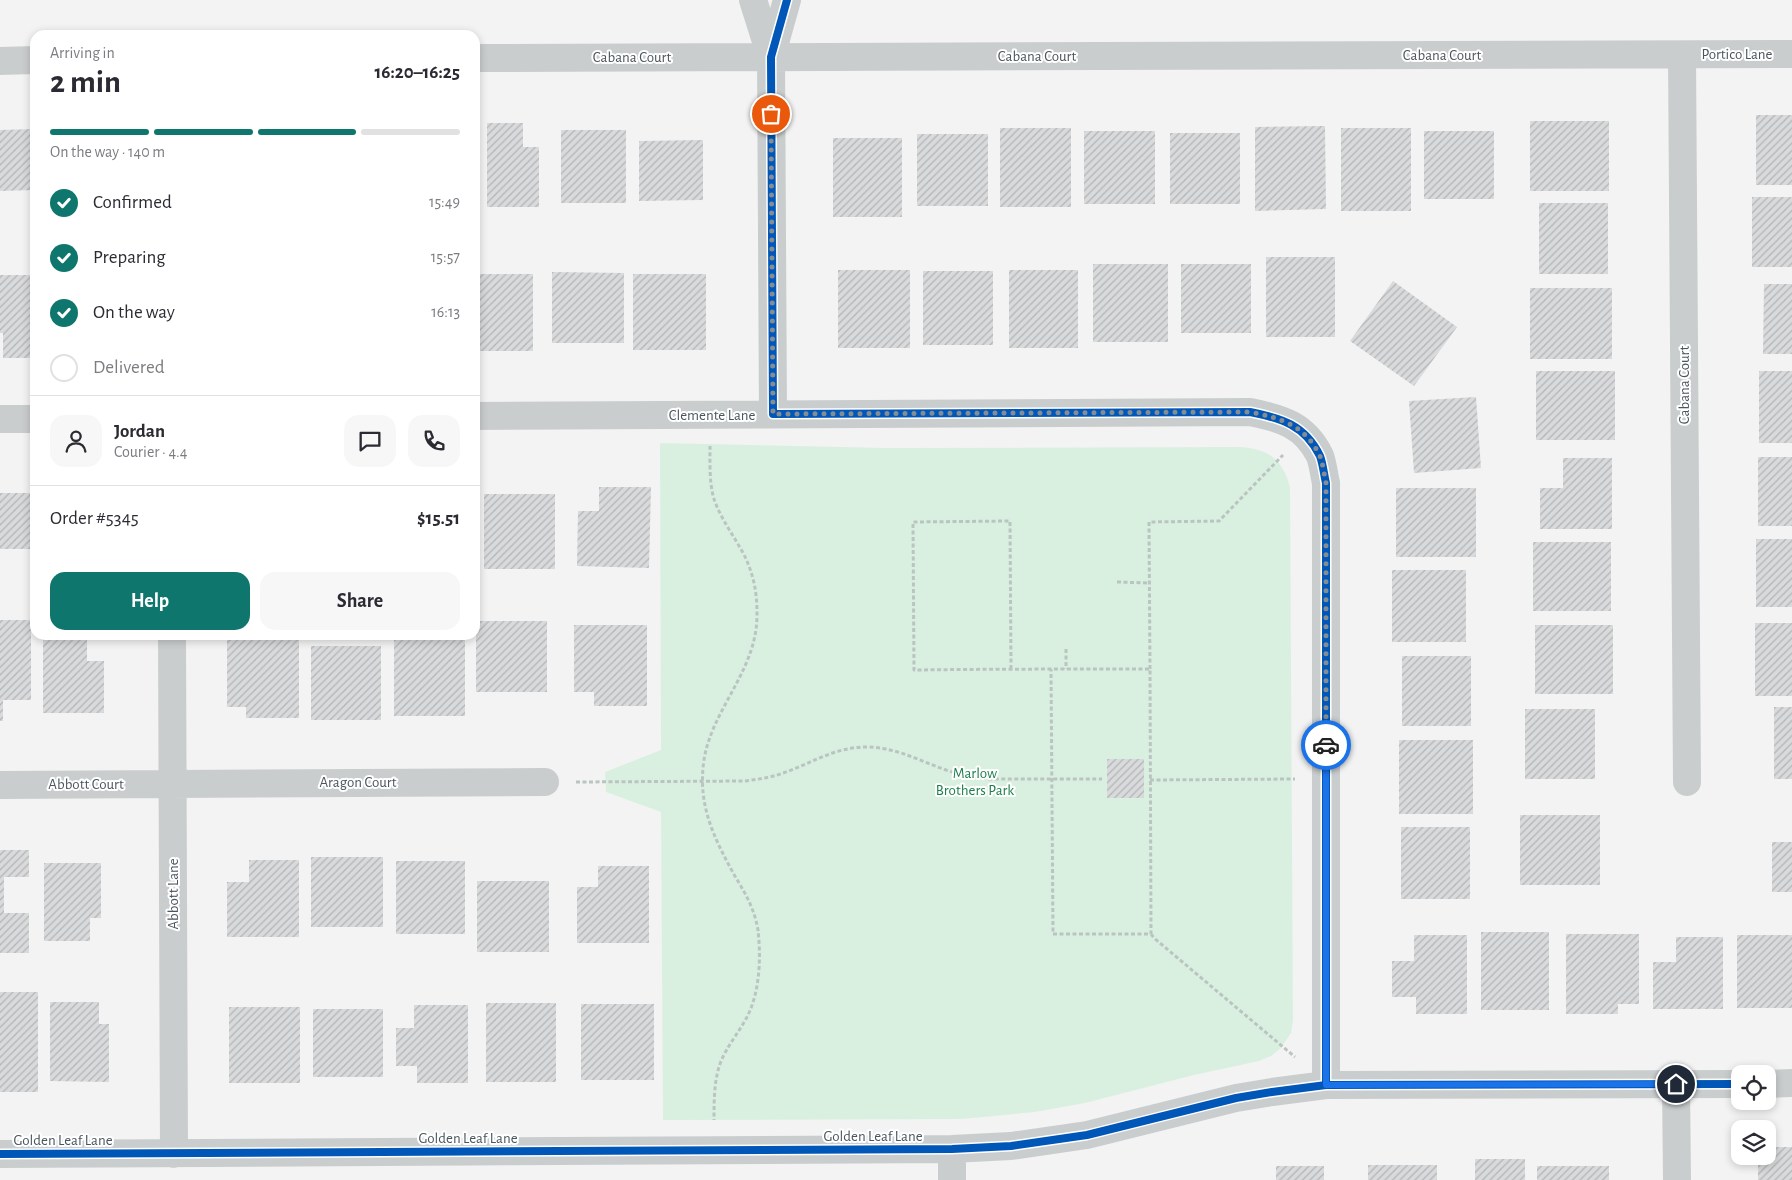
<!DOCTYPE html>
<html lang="en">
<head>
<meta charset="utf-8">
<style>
  :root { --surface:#fff; --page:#f7f7f7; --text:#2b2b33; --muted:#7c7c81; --line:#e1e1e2; --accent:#0f766e }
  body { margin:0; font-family:"Alegreya Sans",sans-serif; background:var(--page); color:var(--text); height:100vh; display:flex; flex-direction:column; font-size:19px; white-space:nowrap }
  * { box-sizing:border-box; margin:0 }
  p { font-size:16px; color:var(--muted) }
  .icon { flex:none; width:28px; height:28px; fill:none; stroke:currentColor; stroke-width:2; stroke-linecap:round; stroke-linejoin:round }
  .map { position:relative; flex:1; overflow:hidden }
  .details { position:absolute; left:30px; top:30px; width:450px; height:610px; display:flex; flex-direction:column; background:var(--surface); border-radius:15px; box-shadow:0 2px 8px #0003 }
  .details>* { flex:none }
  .controls { position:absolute; left:1731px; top:1065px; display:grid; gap:10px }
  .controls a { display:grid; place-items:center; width:45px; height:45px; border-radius:10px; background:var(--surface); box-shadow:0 2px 8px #0003; font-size:25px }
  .pin { position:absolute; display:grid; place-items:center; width:42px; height:42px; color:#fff; margin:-21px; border:2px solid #fff; border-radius:50%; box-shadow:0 1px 5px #0007 }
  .courier { position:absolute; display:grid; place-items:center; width:50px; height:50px; margin:-25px; border:4px solid #1a73e8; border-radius:50%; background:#fff; color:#222; box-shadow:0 1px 6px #0007 }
  .headline em { font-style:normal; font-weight:700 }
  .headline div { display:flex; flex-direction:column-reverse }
  .headline { display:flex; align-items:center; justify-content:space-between; height:85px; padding:0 20px }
  h1 { font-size:32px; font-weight:700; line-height:38px }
  .bar { display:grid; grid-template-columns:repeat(4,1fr); gap:8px 5px; align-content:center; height:60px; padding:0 20px }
  .bar i { height:6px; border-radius:4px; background:var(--line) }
  .bar .current { background:var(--accent) }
  .bar p { grid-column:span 4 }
  .line { display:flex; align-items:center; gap:12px; padding:0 20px; border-top:1px solid var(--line) }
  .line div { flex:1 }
  .round { display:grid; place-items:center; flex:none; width:52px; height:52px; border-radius:15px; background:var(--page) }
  ol { padding:0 20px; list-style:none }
  li { display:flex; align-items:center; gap:15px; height:55px }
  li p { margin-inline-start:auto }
  li .icon { padding:5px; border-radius:50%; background:var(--accent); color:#fff; stroke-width:4 }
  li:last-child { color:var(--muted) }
  li i { width:28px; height:28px; border:2px solid var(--line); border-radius:50% }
  .action { display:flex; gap:10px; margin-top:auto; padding:10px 20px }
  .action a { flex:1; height:58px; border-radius:15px; background:var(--accent); color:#fff; font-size:20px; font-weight:700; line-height:58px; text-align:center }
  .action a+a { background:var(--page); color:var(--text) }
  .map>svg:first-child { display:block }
  .park { fill:#d9f0e1 }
  .building { fill:url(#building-hatch) }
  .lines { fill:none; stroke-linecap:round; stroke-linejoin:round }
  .path { stroke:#bac5c1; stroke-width:3; stroke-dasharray:4 2.5; stroke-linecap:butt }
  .street { stroke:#cacdce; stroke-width:28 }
  .cycleway-casing { stroke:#fff; stroke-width:11 }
  .cycleway { stroke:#0057b8; stroke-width:8 }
  .done { stroke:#858d92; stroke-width:5; stroke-dasharray:0 9 }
  .route { stroke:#1a73e8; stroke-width:6 }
  .labels { text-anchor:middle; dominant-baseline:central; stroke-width:4; stroke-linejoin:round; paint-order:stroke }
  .street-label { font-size:15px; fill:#4a565e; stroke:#fff }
  .park-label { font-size:15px; fill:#1c7e48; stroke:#fff }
</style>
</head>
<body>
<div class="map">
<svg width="1792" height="1180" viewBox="0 0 1792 1180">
  <defs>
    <pattern id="building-hatch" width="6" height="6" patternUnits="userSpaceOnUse" patternTransform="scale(1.25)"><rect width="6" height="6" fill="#d9dadb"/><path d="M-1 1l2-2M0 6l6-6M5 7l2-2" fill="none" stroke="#b2b4b5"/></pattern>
  </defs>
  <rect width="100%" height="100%" fill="#f3f3f3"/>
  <path class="park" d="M660,443l227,5 354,-1c28,2 42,13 49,40l3,533 -2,13 -10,15 -10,8 -12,5 -65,14 -109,28 -50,9 -73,7 -299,1 -2,-308 -55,-20 -1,-20 56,-22z"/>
  <path class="building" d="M1756,115h36v70h-36z
    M1530,121h79v70h-79z
    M487,123h36v24h16v60h-52z
    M1325,126l1,83 -71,2v-84z
    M1000,128h71v79h-71z
    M1341,128h70v83h-70z
    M35,129v61l-35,1v-61z
    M561,130h65v73h-65z
    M1084,131h71v73h-71z
    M1424,131h70v68h-70z
    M1170,133h70v71h-70z
    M917,134h71v72h-71z
    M833,138h69v79h-69z
    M703,140v60l-64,1v-60z
    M1752,197h40v70h-40z
    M1539,203h69v71h-69z
    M1266,257h69v80h-69z
    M1093,264h75v78h-75z
    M1181,264h70v69h-70z
    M838,270h72v78h-72z
    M1009,270h69v78h-69z
    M923,271h70v74h-70z
    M552,272l72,1v70h-72z
    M475,274h58v77h-58z
    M633,274h73v76h-73z
    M0,275h35v83h-32v-25h-3z
    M1393,281l64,46 -43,59 -64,-45z
    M1764,284h28v70h-29z
    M1530,288h82v71h-82z
    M1536,371h79v69h-79z
    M1759,371h33v72h-33z
    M1476,397l5,71 -67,5 -5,-72z
    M1758,457h34v69h-34z
    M1563,458h49v71h-72v-41h23z
    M599,487h52l-2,81 -72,-2 1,-55h21z
    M1396,488h80v69h-80z
    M0,493h33v56h-33z
    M484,494h71v75h-71z
    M1756,539h36v68h-36z
    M1533,542h78v69h-78z
    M1392,570h74v72h-74z
    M0,620h31v80h-28v21h-3z
    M476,621h71v71h-71z
    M1755,623h37v73h-37z
    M574,625h73v81h-53v-14h-20z
    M1535,625h78v69h-78z
    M43,636h44v25h17v52h-61z
    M227,638h72v80h-53v-11h-19z
    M394,638h71v78h-71z
    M311,646h70v74h-70z
    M1402,656h69v70h-69z
    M1774,707h18v72h-18z
    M1525,709h70v70h-70z
    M1399,740h74v74h-74z
    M1107,759h37v39h-37z
    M1520,815h80v70h-80z
    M1401,827h69v72h-69z
    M1772,842h20v50h-20z
    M0,850h29v27h-25v36h25v40h-29z
    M311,857h72v70h-72z
    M249,860h50v77h-72v-55h22z
    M396,861h69v73h-69z
    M44,863h57v55h-11v23h-46z
    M598,866h51v77h-72v-56h21z
    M477,881h72v71h-72z
    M1481,932h68v78h-68z
    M1566,934h73v70h-21v10h-52z
    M1414,935h53v79h-51v-17h-24v-36h22z
    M1737,935h55v73h-55z
    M1676,937h47v72h-70v-47h23z
    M0,992h38v100h-38z
    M50,1002h49v22h10v58l-59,-1z
    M486,1003h70v79h-70z
    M581,1004h73v76h-73z
    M414,1005h54v78h-51v-17h-21v-38h18z
    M229,1007h71v76h-71z
    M313,1009h70v68h-70z
    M1768,1147h24v33h-34v-24h10z
    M1475,1159h50v21h-50z
    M1368,1165h69v15h-69z
    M1276,1166h48v14h-48z
    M1537,1166h72v14h-72z"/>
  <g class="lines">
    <path class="path" d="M710,446c0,18 -1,39 5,56 7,18 18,33 27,49 11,20 15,40 15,62 1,57 -45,95 -53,147 -7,46 11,80 32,118 10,16 19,33 22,52 3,27 2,60 -10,85 -10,20 -27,37 -31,60 -3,14 -3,30 -3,45
      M1117,582l33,1
      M1066,649v20
      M1011,669l-1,-148 -97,1 1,148c79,-1 157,-1 236,-1l1,265h-98l-2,-265
      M1150,669l-1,-147 70,-1 64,-66
      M1150,780l145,-1
      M576,782l169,-1c13,-2 25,-3 38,-8 27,-9 52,-26 83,-26 29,0 54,14 80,23 14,5 28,7 42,9h114
      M1151,934l3,4 141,119"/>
    <path class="street" d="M753,0l18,57
      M1682,55l5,727
      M475,58l1317,-4
      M0,61l35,-1
      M773,414l-2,-357 16,-57
      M475,416l775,-4c31,6 55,13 70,44 3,8 4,19 6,27v602
      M0,419h35
      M172,635l2,519
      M0,785l545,-3
      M1676,1084l1,96
      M1768,1084l24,-1
      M0,1154l952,-5 59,-3 76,-11 149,-37 36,-6 54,-7 414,-1
      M952,1180v-31"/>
    <g class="cycleway-casing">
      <path id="cycleway" d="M787,0l-16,57 2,357 477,-2c31,6 55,13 70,44 3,8 4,19 6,27v602
        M0,1154l952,-5 59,-3 76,-11 149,-37 36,-6 54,-7 414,-1"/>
    </g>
    <use href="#cycleway" class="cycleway"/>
  </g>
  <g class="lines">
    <path class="done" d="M771,114l2,300 477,-2c31,6 55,13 70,44 3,8 4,18 6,27v262"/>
    <path class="route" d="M1326,745v340l350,-1"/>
  </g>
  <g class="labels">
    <g class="street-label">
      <text x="1737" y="54">Portico Lane</text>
      <text x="1442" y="55">Cabana Court</text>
      <text x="1037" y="56">Cabana Court</text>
      <text x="632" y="57">Cabana Court</text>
      <text transform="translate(1684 385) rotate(-90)">Cabana Court</text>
      <text x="712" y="415">Clemente Lane</text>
      <text x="358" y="782">Aragon Court</text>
      <text x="86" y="784">Abbott Court</text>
      <text transform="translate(173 894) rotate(-90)">Abbott Lane</text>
      <text x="873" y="1136">Golden Leaf Lane</text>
      <text x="468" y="1138">Golden Leaf Lane</text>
      <text x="63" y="1140">Golden Leaf Lane</text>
    </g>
    <g class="park-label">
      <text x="975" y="773">Marlow<tspan x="975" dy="17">Brothers Park</tspan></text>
    </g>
  </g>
</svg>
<div class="controls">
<a><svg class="icon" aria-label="locate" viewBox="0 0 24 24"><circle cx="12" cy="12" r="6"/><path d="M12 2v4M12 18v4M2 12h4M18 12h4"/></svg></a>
<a><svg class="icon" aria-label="layers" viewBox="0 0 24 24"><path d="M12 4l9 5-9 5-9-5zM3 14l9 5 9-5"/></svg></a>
</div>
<div class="pin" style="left:771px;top:114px;background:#ea580c"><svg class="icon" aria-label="bag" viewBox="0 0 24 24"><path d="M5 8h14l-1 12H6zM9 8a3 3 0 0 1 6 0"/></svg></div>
<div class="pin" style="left:1676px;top:1084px;background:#1f2937"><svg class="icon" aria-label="home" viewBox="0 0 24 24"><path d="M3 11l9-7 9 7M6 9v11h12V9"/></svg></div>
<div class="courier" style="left:1326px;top:745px"><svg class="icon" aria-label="car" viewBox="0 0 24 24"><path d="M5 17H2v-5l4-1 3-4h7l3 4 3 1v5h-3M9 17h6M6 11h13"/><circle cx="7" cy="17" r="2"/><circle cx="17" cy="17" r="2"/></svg></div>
<section class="details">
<div class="headline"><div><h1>2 min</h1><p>Arriving in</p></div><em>16:20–16:25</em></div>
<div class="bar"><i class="current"></i><i class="current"></i><i class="current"></i><i></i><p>On the way · 140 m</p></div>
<ol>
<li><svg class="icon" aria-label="check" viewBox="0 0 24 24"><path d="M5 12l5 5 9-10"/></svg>Confirmed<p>15:49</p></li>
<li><svg class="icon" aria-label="check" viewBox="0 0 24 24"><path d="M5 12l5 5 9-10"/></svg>Preparing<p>15:57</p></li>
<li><svg class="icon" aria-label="check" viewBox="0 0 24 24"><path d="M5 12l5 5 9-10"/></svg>On the way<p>16:13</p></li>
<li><i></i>Delivered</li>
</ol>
<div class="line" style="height:90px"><a class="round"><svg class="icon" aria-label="person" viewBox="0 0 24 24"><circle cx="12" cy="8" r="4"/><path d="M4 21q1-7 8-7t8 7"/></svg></a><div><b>Jordan</b><p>Courier · 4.4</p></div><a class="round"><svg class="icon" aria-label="chat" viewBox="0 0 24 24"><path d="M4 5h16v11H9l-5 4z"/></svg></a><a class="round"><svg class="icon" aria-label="phone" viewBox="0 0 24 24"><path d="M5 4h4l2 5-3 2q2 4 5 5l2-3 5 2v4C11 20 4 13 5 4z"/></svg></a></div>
<div class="line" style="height:65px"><div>Order #5345</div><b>$15.51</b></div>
<div class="action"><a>Help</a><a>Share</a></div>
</section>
</div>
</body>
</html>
